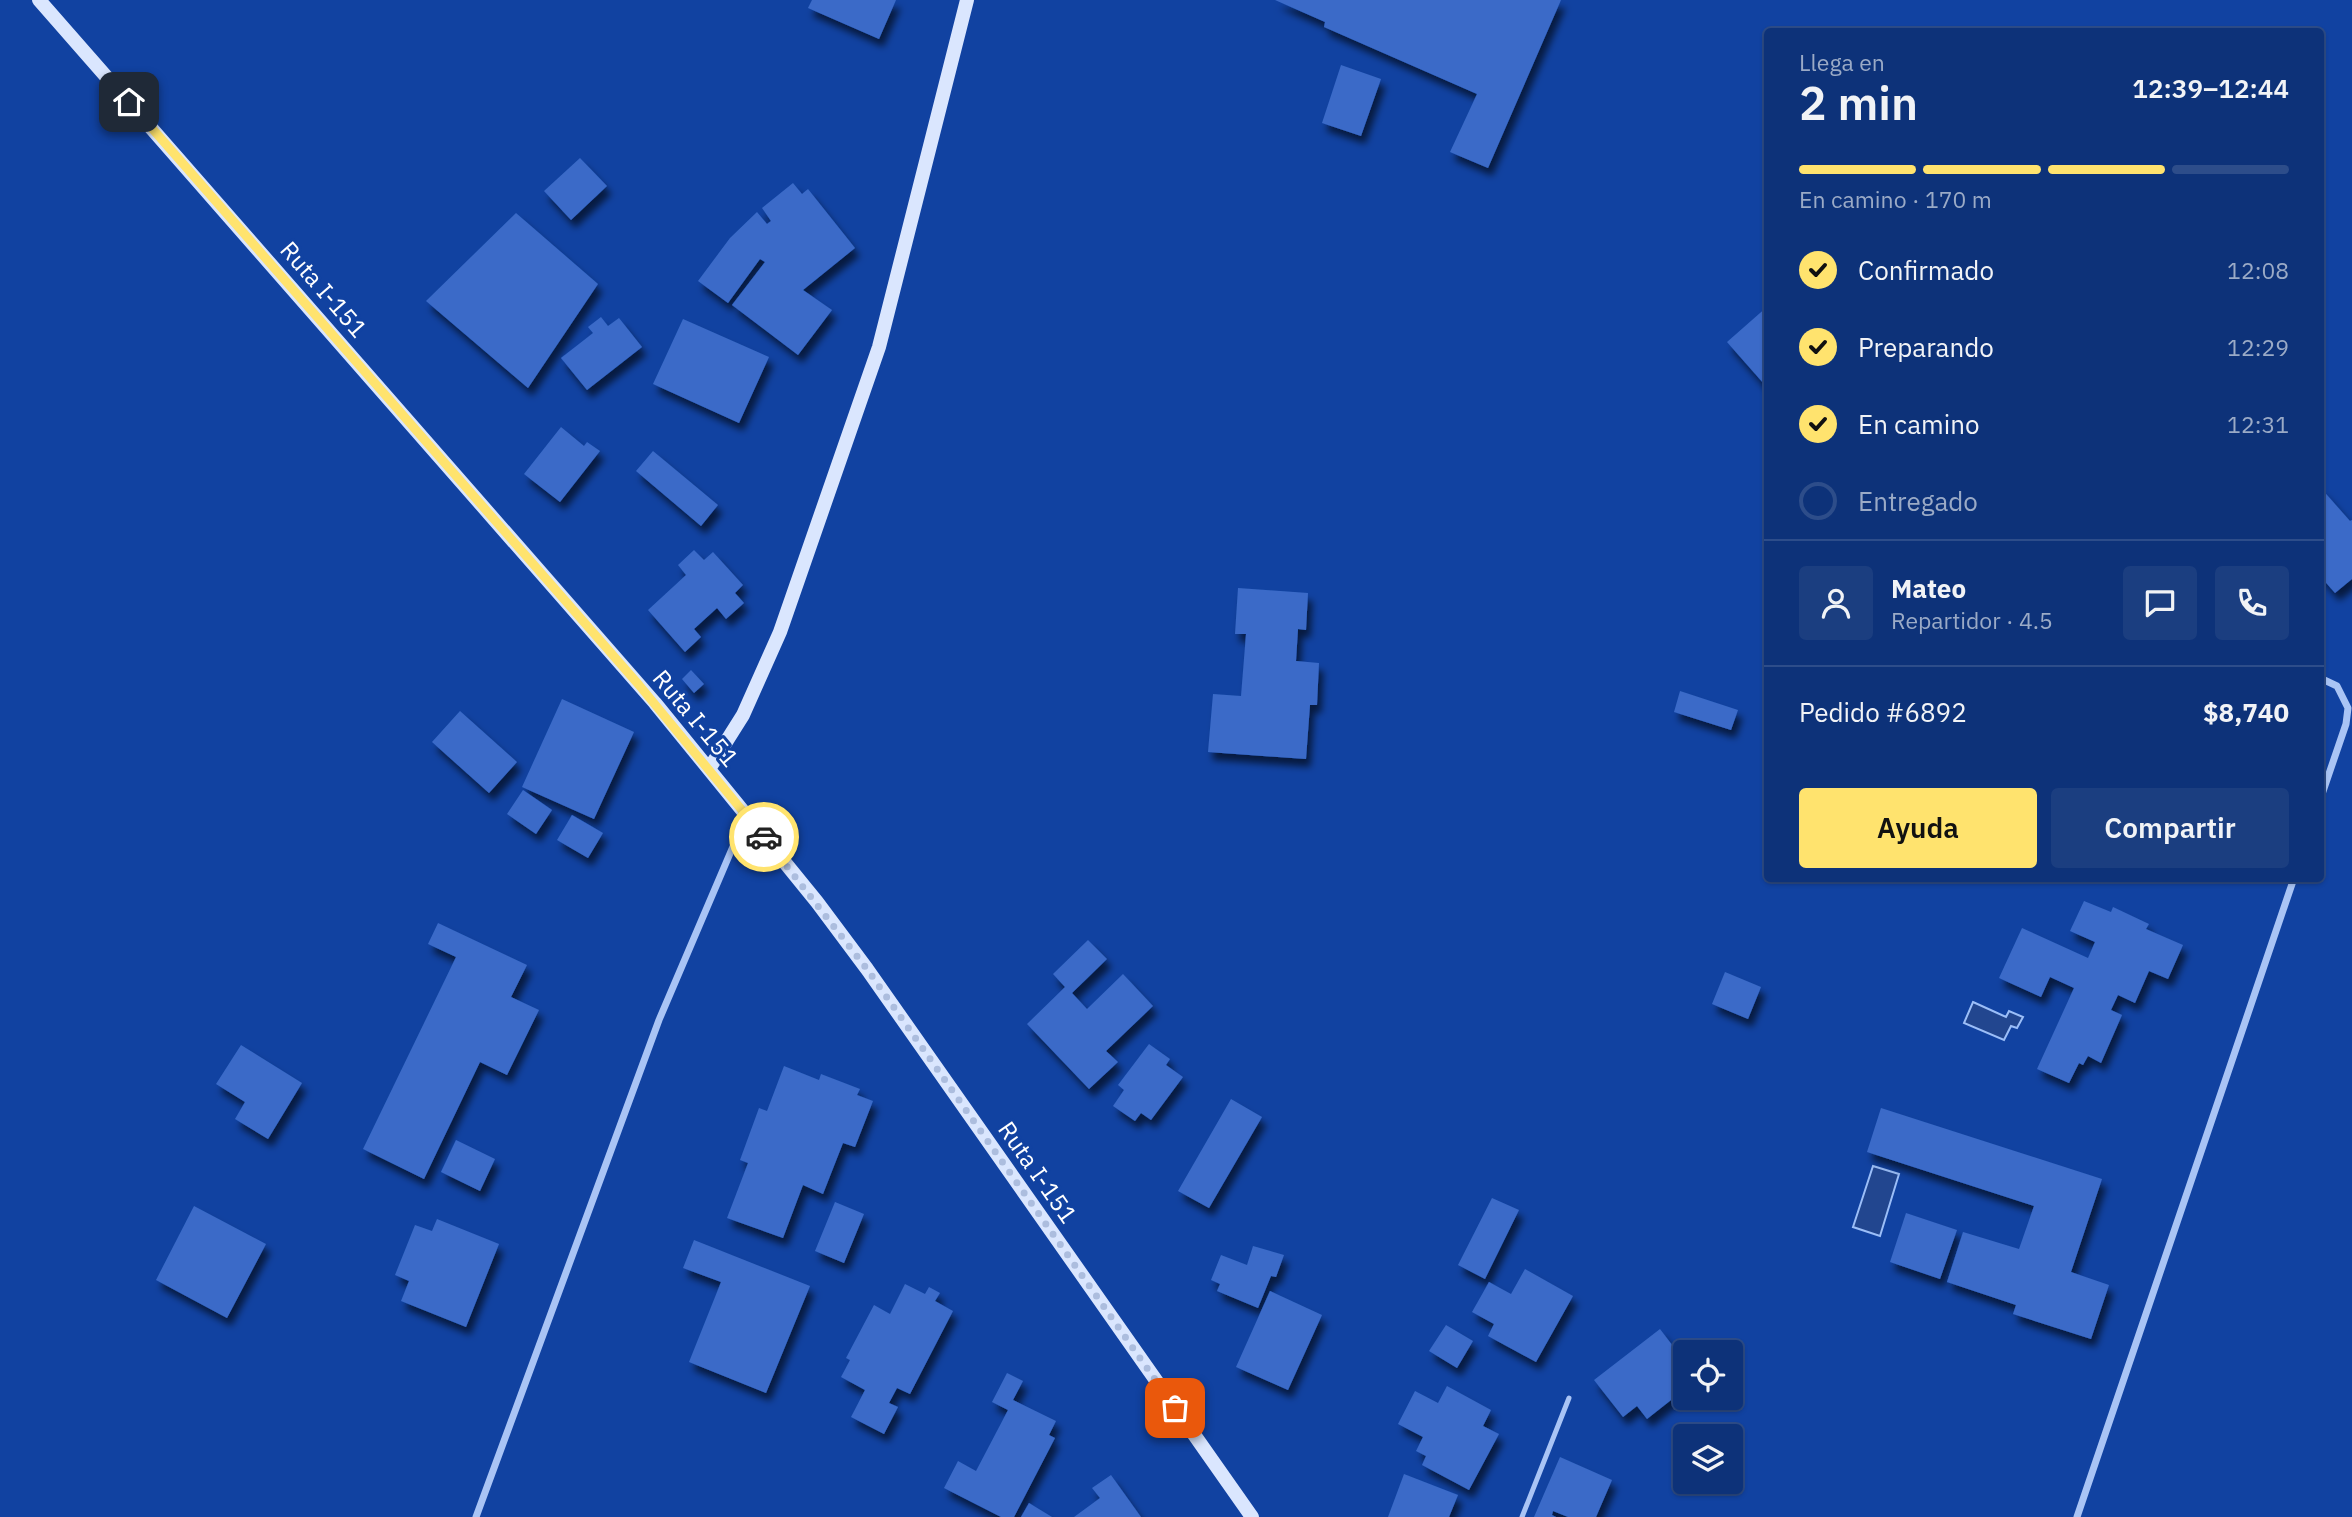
<!DOCTYPE html>
<html lang="es">
<head>
<meta charset="utf-8">
<style>
  :root { --surface:#0d3279; --page:#1b3e80; --text:#f1f3f6; --muted:#9aaac6; --line:#2d4d8a; --accent:#ffe36e }
  body { margin:0; font-family:"IBM Plex Sans",sans-serif; background:var(--page); color:var(--text); height:100vh; display:flex; flex-direction:column; font-size:26px; white-space:nowrap }
  * { box-sizing:border-box; margin:0 }
  p { font-size:23px; color:var(--muted) }
  .icon { flex:none; width:38px; height:38px; fill:none; stroke:currentColor; stroke-width:2; stroke-linecap:round; stroke-linejoin:round }
  .map { position:relative; flex:1; overflow:hidden }
  .details { position:absolute; left:1764px; top:28px; width:560px; height:854px; display:flex; flex-direction:column; background:var(--surface); border-radius:7px; box-shadow:0 2px 5px #0004,0 0 0 2px var(--line) }
  .details>* { flex:none }
  .controls { position:absolute; left:1673px; top:1340px; display:grid; gap:14px }
  .controls a { display:grid; place-items:center; width:70px; height:70px; border-radius:7px; background:var(--surface); box-shadow:0 2px 5px #0004,0 0 0 2px var(--line); font-size:35px }
  .pin { position:absolute; display:grid; place-items:center; width:60px; height:60px; color:#fff; margin:-30px; border-radius:14px; box-shadow:0 4px 10px #0006 }
  .courier { position:absolute; display:grid; place-items:center; width:70px; height:70px; margin:-35px; border:5px solid #ffe36e; border-radius:50%; background:#fff; color:#222; box-shadow:0 2px 9px #0007 }
  .head em { font-style:normal; font-weight:600 }
  .head div { display:flex; flex-direction:column-reverse }
  .head { display:flex; align-items:center; justify-content:space-between; height:119px; padding:0 35px }
  h1 { font-size:46px; font-weight:600; line-height:52px }
  .bar { display:grid; grid-template-columns:repeat(4,1fr); gap:10px 7px; align-content:center; height:84px; padding:0 35px }
  .bar i { height:9px; border-radius:5px; background:var(--line) }
  .bar .active { background:var(--accent) }
  .bar p { grid-column:span 4 }
  .line { display:flex; align-items:center; gap:18px; padding:0 35px; border-top:2px solid var(--line) }
  .line div { flex:1 }
  .round { display:grid; place-items:center; flex:none; width:74px; height:74px; border-radius:7px; background:var(--page) }
  ol { padding:0 35px; list-style:none }
  li { display:flex; align-items:center; gap:21px; height:77px }
  li p { margin-inline-start:auto }
  li .icon { padding:7px; border-radius:50%; background:var(--accent); color:#111; stroke-width:4 }
  li:last-child { color:var(--muted) }
  li i { width:38px; height:38px; border:4px solid var(--line); border-radius:50% }
  .button { display:flex; gap:14px; margin-top:auto; padding:14px 35px }
  .button a { flex:1; height:80px; border-radius:7px; background:var(--accent); color:#111; font-size:28px; font-weight:600; line-height:80px; text-align:center }
  .button a+a { background:var(--page); color:var(--text) }
  .map>svg:first-child { display:block }
  .water { fill:#22468f; stroke:#9bbef8; stroke-width:2 }
  .building { fill:#3a6bc8; filter:url(#shadow) }
  .lines { fill:none; stroke-linecap:round; stroke-linejoin:round }
  .lane { stroke:#a9c4f5; stroke-width:5 }
  .street { stroke:#a9c4f5; stroke-width:7 }
  .secondary { stroke:#dae6fe; stroke-width:14 }
  .done { stroke:#acbdde; stroke-width:7; stroke-dasharray:0 12.6 }
  .route { stroke:#ffe36e; stroke-width:9 }
  .labels { text-anchor:middle; dominant-baseline:central; stroke-width:6; stroke-linejoin:round; paint-order:stroke }
  .street-label { font-size:24px; fill:#fff; stroke:#1142a1 }
</style>
</head>
<body>
<div class="map">
<svg width="2352" height="1517" viewBox="0 0 2352 1517">
  <defs>
    <filter id="shadow"><feDropShadow dx="4.5" dy="8" stdDeviation="3.5" flood-color="#0009"/></filter>
  </defs>
  <rect width="100%" height="100%" fill="#1142a1"/>
  <path class="water" d="M1973,1002l33,15 3,-6 14,6 -6,11 -6,-2 -7,14 -40,-17z
    M1873,1166l26,8 -19,62 -27,-9z"/>
  <path class="building" d="M812,0h84l-17,39 -71,-31z
    M1275,0h286l-73,168 -38,-16 27,-58 -153,-67 1,-5z
    M1341,65l40,14 -20,57 -39,-13z
    M580,158l27,28 -36,34 -27,-29z
    M793,183l9,11 6,-5 47,59 -52,42 29,20 -34,45 -66,-50 33,-43 -5,-3 -32,44 -30,-22 32,-43 27,-26 10,12 4,-3 -9,-13z
    M516,213l82,71 -70,104 -102,-87z
    M1768,306v75l-4,3 -37,-42z
    M601,317l7,9 11,-8 23,29 -55,43 -26,-32 32,-25 -5,-6z
    M683,319l86,38 -30,66 -86,-39z
    M561,427l23,19 3,-4 13,9 -40,51 -36,-28z
    M653,451l65,54 -17,21 -65,-55z
    M2320,487l30,34 2,-1v59l-17,14 -15,-17z
    M694,550l10,10 9,-8 30,33 -8,8 9,10 -18,16 -9,-11 -23,21 7,8 -16,15 -37,-42 38,-35 -8,-10z
    M1238,588l70,5 -2,37 -8,-1 -2,32 23,2 -2,42h-7l-4,54 -98,-7 5,-58 28,2 5,-62h-11z
    M691,670l13,14 -10,9 -12,-14z
    M1680,691l58,19 -7,20 -57,-18z
    M562,699l72,33 -40,87 -72,-32z
    M460,711l57,51 -28,31 -57,-51z
    M523,790l29,20 -16,24 -29,-20z
    M572,815l31,18 -15,25 -31,-18z
    M2084,901l27,11 2,-5 36,17 -3,5 37,16 -15,34 -19,-8 -14,32 -17,-8 -7,15 11,5 -21,48 -13,-7 -5,9 -4,-2 -10,20 -32,-14 37,-81 -24,-11 -9,20 -42,-19 23,-50 66,30 7,-16 -25,-11z
    M438,923l89,42 -16,32 28,13 -32,65 -27,-13 -56,117 -61,-30 93,-192 -28,-13z
    M1088,940l19,19 -35,34 15,16 36,-35 30,32 -47,45 12,11 -29,27 -62,-65 38,-37 -12,-13z
    M1725,972l36,15 -13,32 -36,-15z
    M1149,1044l21,15 -4,6 17,12 -32,43 -10,-7 -6,8 -22,-15 11,-16 -6,-5z
    M241,1045l61,38 -34,56 -33,-20 10,-17 -29,-18z
    M784,1066l35,14 2,-6 39,15 -3,6 16,6 -18,46 -12,-4 -20,51 -20,-9 -20,53 -56,-20 21,-55 -8,-3 19,-52 8,3z
    M1231,1099l31,18 -53,91 -31,-17z
    M1881,1108l221,71 -31,93 38,13 -18,54 -78,-25 3,-9 -69,-23 16,-50 56,17 15,-43 -167,-54z
    M456,1140l39,19 -15,32 -39,-19z
    M1492,1198l27,12 -34,69 -27,-14z
    M835,1202l29,12 -20,49 -29,-12z
    M194,1206l72,38 -39,74 -71,-38z
    M1906,1213l51,17 -17,49 -50,-17z
    M437,1219l62,25 -33,83 -65,-26 8,-20 -14,-6 20,-50 17,6z
    M694,1240l116,46 -44,107 -77,-31 32,-80 -38,-14z
    M1253,1246l31,9 -8,22 -5,-1 -13,32 -41,-17 3,-7 -9,-4 10,-25 26,10z
    M1525,1269l48,27 -37,66 -48,-26 6,-12 -22,-12 17,-30 22,12z
    M905,1284l20,10 4,-7 11,6 -5,8 18,10 -43,83 -13,-6 -8,15 9,4 -14,27 -33,-17 14,-27 -24,-13 9,-17 -4,-2 28,-53 16,9z
    M1270,1291l52,24 -34,75 -52,-23z
    M1446,1325l27,16 -16,27 -28,-17z
    M1660,1329l25,33v4l-6,5 6,9v9l-38,30 -10,-13 -14,11 -29,-37z
    M1007,1373l16,8 -10,19 43,21 -7,14 6,3 -41,79h-13l-57,-29 14,-27 18,10 32,-61 -16,-8z
    M1447,1386l44,24 -8,16 16,8 -30,56 -47,-25 4,-9 -10,-5 7,-14 -25,-13 17,-33 23,12z
    M1560,1457l52,23 -16,37h-28l-15,-6 -1,4 4,2h-22z
    M1404,1474l54,21 -9,22h-61z
    M1111,1475l30,42h-67l26,-19 -8,-10z
    M1029,1503l23,14h-31z"/>
  <g class="lines">
    <path class="lane" d="M1522,1517l47,-119"/>
    <path class="street" d="M2320,678l17,8 11,22 -2,16 -26,76
      M476,1517l183,-497 87,-204
      M2077,1517l217,-639"/>
    <path class="secondary" d="M39,0l616,703 162,199 50,67 385,548
      M709,769l34,-54 37,-83 99,-285 88,-347"/>
  </g>
  <g class="lines">
    <path class="done" d="M764,837l103,132 308,439"/>
    <path class="route" d="M129,102l510,583 125,152"/>
  </g>
  <g class="labels">
    <g class="street-label">
      <text transform="translate(324 289) rotate(49)">Ruta I-151</text>
      <text transform="translate(696 718) rotate(50)">Ruta I-151</text>
      <text transform="translate(1038 1172) rotate(55)">Ruta I-151</text>
    </g>
  </g>
</svg>
<div class="controls">
<a><svg class="icon" aria-label="locate" viewBox="0 0 24 24"><circle cx="12" cy="12" r="6"/><path d="M12 2v4M12 18v4M2 12h4M18 12h4"/></svg></a>
<a><svg class="icon" aria-label="layers" viewBox="0 0 24 24"><path d="M12 4l9 5-9 5-9-5zM3 14l9 5 9-5"/></svg></a>
</div>
<div class="pin" style="left:1175px;top:1408px;background:#ea580c"><svg class="icon" aria-label="bag" viewBox="0 0 24 24"><path d="M5 8h14l-1 12H6zM9 8a3 3 0 0 1 6 0"/></svg></div>
<div class="pin" style="left:129px;top:102px;background:#1f2937"><svg class="icon" aria-label="home" viewBox="0 0 24 24"><path d="M3 11l9-7 9 7M6 9v11h12V9"/></svg></div>
<div class="courier" style="left:764px;top:837px"><svg class="icon" aria-label="car" viewBox="0 0 24 24"><path d="M5 17H2v-5l4-1 3-4h7l3 4 3 1v5h-3M9 17h6M6 11h13"/><circle cx="7" cy="17" r="2"/><circle cx="17" cy="17" r="2"/></svg></div>
<section class="details">
<div class="head"><div><h1>2 min</h1><p>Llega en</p></div><em>12:39–12:44</em></div>
<div class="bar"><i class="active"></i><i class="active"></i><i class="active"></i><i></i><p>En camino · 170 m</p></div>
<ol>
<li><svg class="icon" aria-label="check" viewBox="0 0 24 24"><path d="M5 12l5 5 9-10"/></svg>Confirmado<p>12:08</p></li>
<li><svg class="icon" aria-label="check" viewBox="0 0 24 24"><path d="M5 12l5 5 9-10"/></svg>Preparando<p>12:29</p></li>
<li><svg class="icon" aria-label="check" viewBox="0 0 24 24"><path d="M5 12l5 5 9-10"/></svg>En camino<p>12:31</p></li>
<li><i></i>Entregado</li>
</ol>
<div class="line" style="height:126px"><a class="round"><svg class="icon" aria-label="person" viewBox="0 0 24 24"><circle cx="12" cy="8" r="4"/><path d="M4 21q1-7 8-7t8 7"/></svg></a><div><b>Mateo</b><p>Repartidor · 4.5</p></div><a class="round"><svg class="icon" aria-label="chat" viewBox="0 0 24 24"><path d="M4 5h16v11H9l-5 4z"/></svg></a><a class="round"><svg class="icon" aria-label="phone" viewBox="0 0 24 24"><path d="M5 4h4l2 5-3 2q2 4 5 5l2-3 5 2v4C11 20 4 13 5 4z"/></svg></a></div>
<div class="line" style="height:91px"><div>Pedido #6892</div><b>$8,740</b></div>
<div class="button"><a>Ayuda</a><a>Compartir</a></div>
</section>
</div>
</body>
</html>
